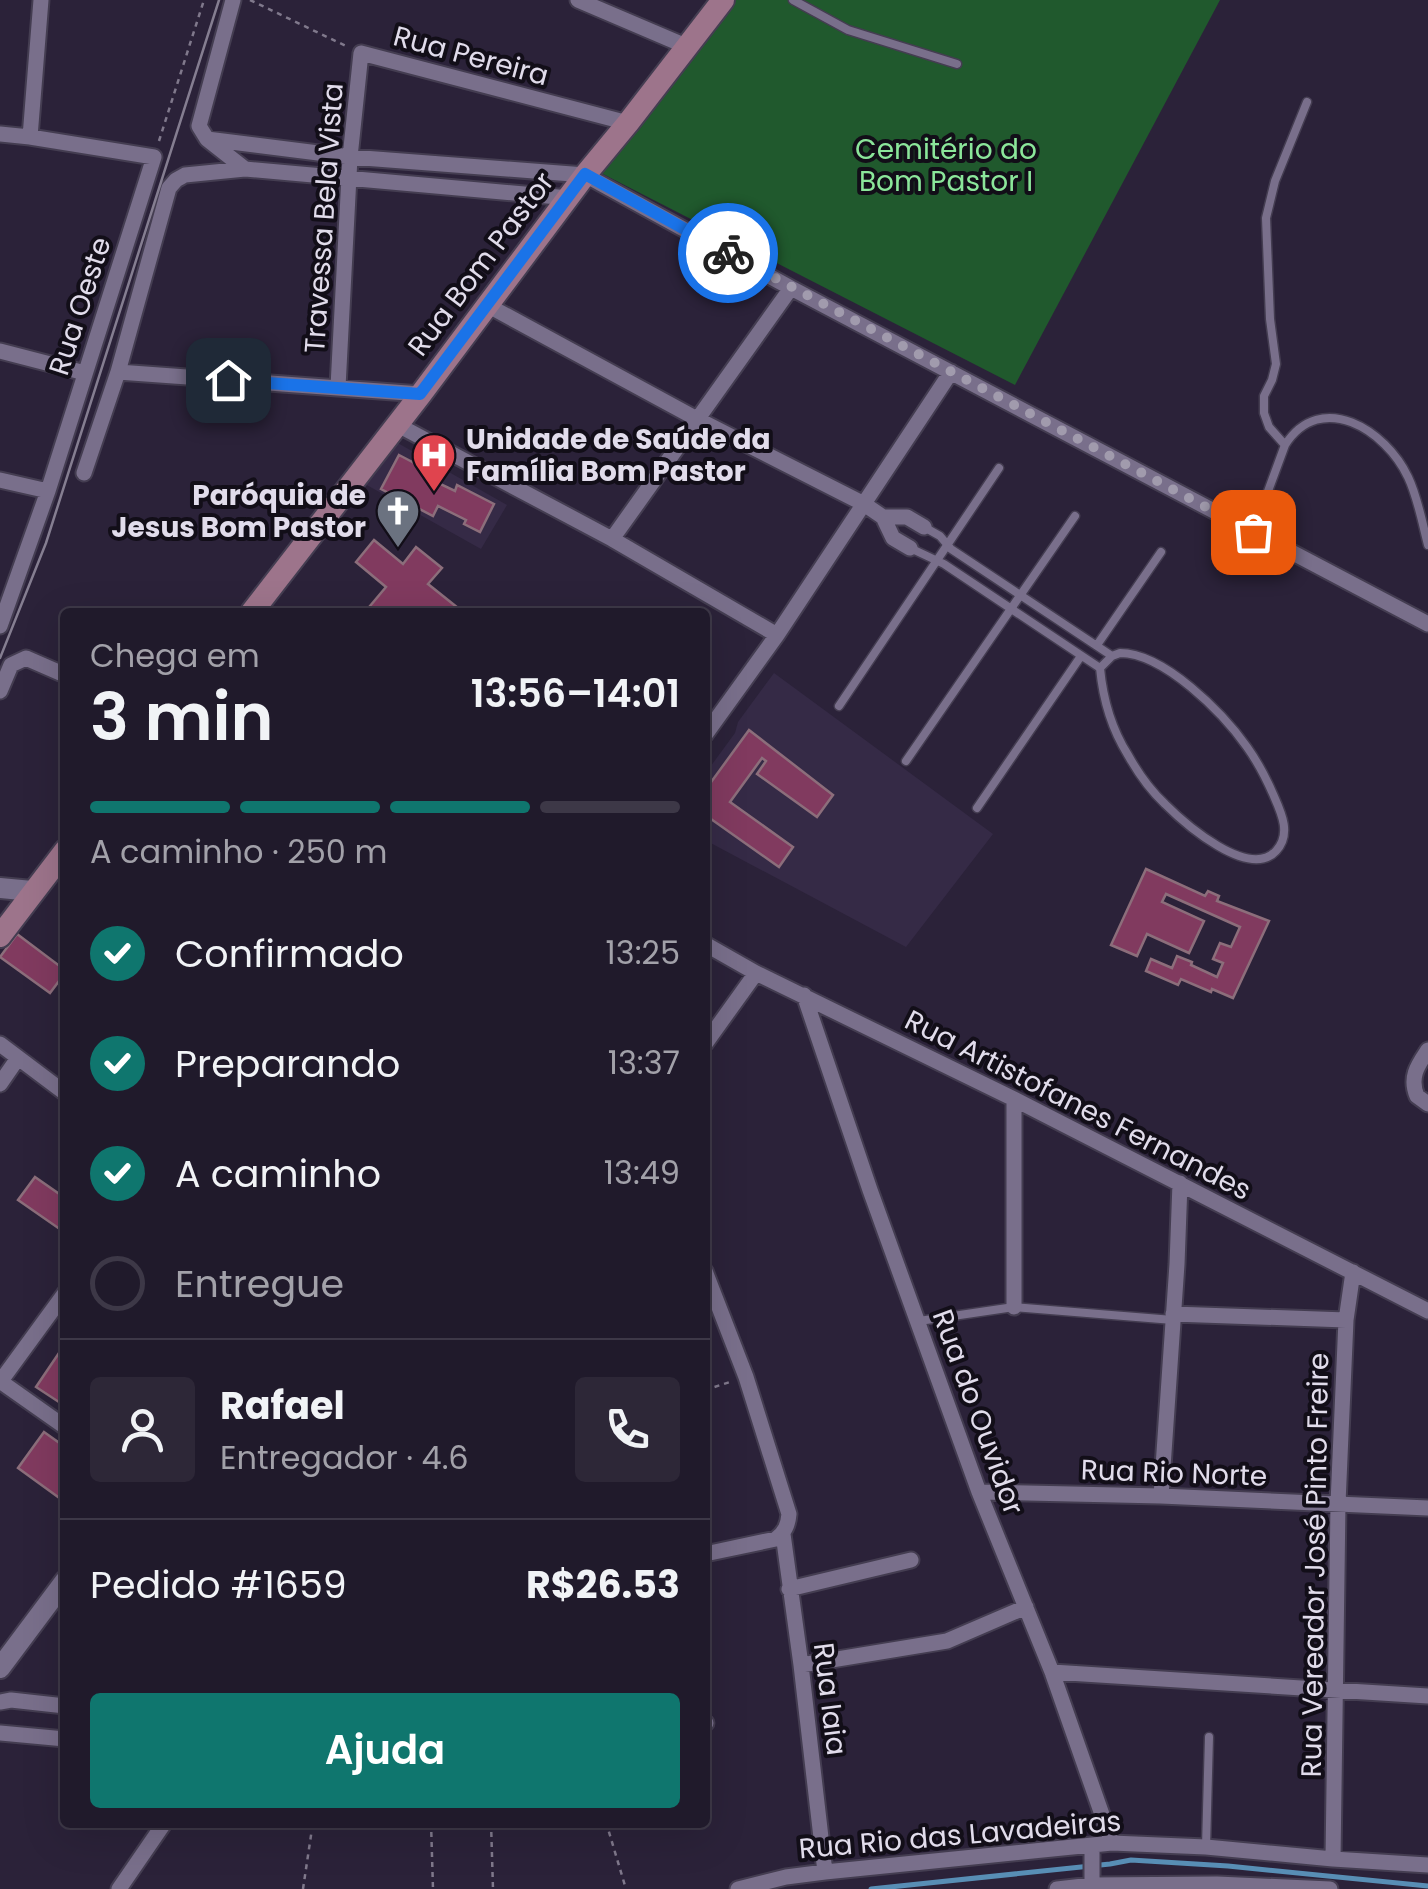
<!DOCTYPE html>
<html lang="pt">
<head>
<meta charset="utf-8">
<style>
  :root { --surface:#201a2b; --page:#2d2737; --text:#f1f3f6; --muted:#a2a1a9; --line:#3d3847; --accent:#0f766e }
  body { margin:0; font-family:Poppins,sans-serif; background:var(--page); color:var(--text); height:100vh; display:flex; flex-direction:column; font-size:38px; white-space:nowrap }
  * { box-sizing:border-box; margin:0 }
  p { font-size:32px; color:var(--muted) }
  .icon { flex:none; width:55px; height:55px; fill:none; stroke:currentColor; stroke-width:2; stroke-linecap:round; stroke-linejoin:round }
  .map { position:relative; flex:1; overflow:hidden }
  .sheet { position:absolute; left:60px; top:608px; width:650px; height:1220px; display:flex; flex-direction:column; background:var(--surface); border-radius:10px; box-shadow:0 10px 40px #0002,0 0 0 2px var(--line) }
  .sheet>* { flex:none }
  .pin { position:absolute; display:grid; place-items:center; width:85px; height:85px; color:#fff; margin:-42px; border-radius:20px; box-shadow:0 5px 15px #0006 }
  .courier { position:absolute; display:grid; place-items:center; width:100px; height:100px; margin:-50px; border:8px solid #1a73e8; border-radius:50%; background:#fff; color:#222; box-shadow:0 2px 12px #0007 }
  .overview em { font-style:normal; font-weight:600 }
  .overview div { display:flex; flex-direction:column-reverse }
  .overview { display:flex; align-items:center; justify-content:space-between; height:170px; padding:0 30px }
  h1 { font-size:65px; font-weight:600; line-height:75px }
  .bar { display:grid; grid-template-columns:repeat(4,1fr); gap:15px 10px; align-content:center; height:120px; padding:0 30px }
  .bar i { height:12px; border-radius:8px; background:var(--line) }
  .bar .active { background:var(--accent) }
  .bar p { grid-column:span 4 }
  .line { display:flex; align-items:center; gap:25px; padding:0 30px; border-top:2px solid var(--line) }
  .line div { flex:1 }
  .round { display:grid; place-items:center; flex:none; width:105px; height:105px; border-radius:10px; background:var(--page) }
  ol { padding:0 30px; list-style:none }
  li { display:flex; align-items:center; gap:30px; height:110px }
  li p { margin-inline-start:auto }
  li .icon { padding:10px; border-radius:50%; background:var(--accent); color:#fff; stroke-width:4 }
  li:last-child { color:var(--muted) }
  li i { width:55px; height:55px; border:5px solid var(--line); border-radius:50% }
  .cta { display:flex; gap:20px; margin-top:auto; padding:20px 30px }
  .cta a { flex:1; height:115px; border-radius:10px; background:var(--accent); color:#fff; font-size:40px; font-weight:600; line-height:115px; text-align:center }
  .map>svg:first-child { display:block }
  .built { fill:#352a46 }
  .green { fill:#20592d }
  .lines { fill:none; stroke-linecap:round; stroke-linejoin:round }
  .stream { stroke:#588eb5; stroke-width:5 }
  .building { fill:#813a5f; stroke:#8c6e7b; stroke-width:2.5 }
  .service-casing { stroke:#443d51; stroke-width:11 }
  .minor-casing { stroke:#443d51; stroke-width:19 }
  .tertiary-casing { stroke:#443d51; stroke-width:24 }
  .secondary-casing { stroke:#443d51; stroke-width:26 }
  .path { stroke:#80798c; stroke-width:2.5; stroke-dasharray:5 5; stroke-linecap:butt }
  .service { stroke:#796f8b; stroke-width:8 }
  .minor { stroke:#796f8b; stroke-width:15 }
  .tertiary { stroke:#796f8b; stroke-width:20 }
  .secondary { stroke:#9d748b; stroke-width:22 }
  .tram { stroke:#857e91; stroke-width:2.5 }
  .done { stroke:#a19bad; stroke-width:10; stroke-dasharray:0 18 }
  .route { stroke:#1a73e8; stroke-width:12 }
  .labels { text-anchor:middle; dominant-baseline:central; stroke-width:8; stroke-linejoin:round; paint-order:stroke }
  .street-label { font-size:28px; fill:#e1dceb; stroke:#120e18 }
  .park-label { font-size:28px; fill:#8be69a; stroke:#120e18 }
  .poi-label { font-size:28px; font-weight:bold; fill:#e1dceb; stroke:#120e18; text-anchor:start }
</style>
</head>
<body>
<div class="map">
<svg width="1428" height="1889" viewBox="0 0 1428 1889">
  <rect width="100%" height="100%" fill="#2b2239"/>
  <path class="built" d="M396,442l111,63 -26,44 -116,-65z
    M774,673l219,161 -87,113 -201,-107v-66l30,-41 3,-11z"/>
  <path class="green" d="M732,0h488l-205,385 -418,-214z"/>
  <g class="lines">
    <path class="stream" d="M871,1889l239,-25 21,-4 97,6 200,20"/>
  </g>
  <path class="building" d="M399,455l40,21 -3,6 19,9 2,-6 37,19 -14,28 -16,-8 2,-4 -28,-14 -5,10 -52,-27z
    M374,540l29,24 13,-17 26,21 -14,16 35,28 -54,-1 -44,1 21,-25 -30,-25z
    M749,730l84,65 -16,22 -60,-43 9,-13 -4,-3 -32,44 63,45 -14,20 -68,-48 -4,7 -2,-2v-41l4,2z
    M1146,869l59,27 3,-5 11,5 -2,5 52,20 -36,77 -21,-9 -1,3 -30,-13 -3,6 -32,-14 5,-12 21,9 5,-12 15,6 -1,3 26,12 6,-14 -10,-4 7,-16 11,4 9,-20 -74,-33 -4,8 42,19 -15,32 -42,-19 -10,22 -26,-11z
    M17,934l48,36v3l-15,20 -50,-36z
    M35,1177l30,21 -1,34 -46,-32z
    M65,1344v62l-29,-19z
    M44,1432l21,15v55l-47,-34z"/>
  <g class="lines">
    <g class="service-casing">
      <path id="service" d="M793,0l55,30 109,34
        M1285,445l-16,-18 -5,-14v-17l8,-16 4,-16 -6,-45 -4,-101 9,-37 32,-79
        M924,527l16,9 11,13 161,107
        M1253,532l32,-87c36,-56 101,-15 123,32 10,21 14,45 20,68
        M910,548l34,16 156,104
        M1097,645l64,-93
        M1120,653c44,0 103,60 127,94 10,14 19,31 26,47 8,18 19,40 3,57 -27,29 -91,-27 -111,-47 -15,-14 -27,-31 -37,-49 -17,-27 -25,-55 -28,-87l12,-12z
        M839,706l160,-238
        M906,761l169,-245
        M977,808l104,-152
        M919,1321l95,-14 159,13
        M1206,1847l3,-110"/>
    </g>
    <g class="minor-casing">
      <path id="minor" d="M233,0l-34,126 8,13 38,30
        M578,0l110,47
        M0,134l30,3 124,20 -106,334 -48,135
        M30,137l11,-137
        M207,139l143,18 235,18 206,113 637,336
        M487,305l210,114 167,85 19,13h24l17,10
        M0,351l85,22
        M118,372l51,-184 7,-8 9,-5 60,-6 324,29
        M338,387l12,-230 11,-104 267,70
        M396,424l216,115 165,96
        M84,473l34,-101 303,22
        M0,480l48,11
        M883,517l10,21 17,10
        M612,539l179,-251
        M0,691l11,-26 15,-7 39,17
        M705,735l72,-100 174,-263
        M705,944l51,29 258,126 414,212
        M804,995l66,195 109,302 73,180 60,171
        M0,1044l65,49
        M705,1044l51,-71
        M1428,1050c-10,15 -19,27 -11,46l11,8
        M0,1084l18,-26
        M1014,1099v208
        M705,1271l41,106 43,137c-1,11 -4,18 -13,25l-71,15
        M1173,1314l173,6
        M0,1381l65,46
        M0,1382l65,-89
        M979,1492l182,4 267,12
        M1161,1496l16,-232 3,-81
        M783,1534l18,131 24,207
        M789,1589l122,-29
        M801,1665l146,-24 79,-34
        M1052,1672l376,24
        M0,1702l11,-2 54,6
        M705,1724l1,-1
        M0,1733l65,6
        M1092,1845v40
        M1333,1859l5,-356 8,-183 7,-48
        M119,1889l46,-67
        M738,1889l48,-12 39,-5 287,-29 94,4 127,12 95,6
        M1057,1889l35,-4 125,-1 113,5"/>
    </g>
    <g class="tertiary-casing">
      <path id="tertiary" d="M0,888l32,3
        M0,1668l65,-87"/>
    </g>
    <g class="secondary-casing">
      <path id="secondary" d="M252,612l169,-218 164,-219 43,-52 95,-123
        M0,936l65,-85"/>
    </g>
    <path class="path" d="M250,0l98,47
      M159,141l45,-141
      M705,1390l25,-8
      M431,1822l2,67
      M491,1822l2,67
      M606,1822l20,67
      M303,1889l10,-67"/>
    <use href="#service" class="service"/>
    <use href="#minor" class="minor"/>
    <use href="#tertiary" class="tertiary"/>
    <use href="#secondary" class="secondary"/>
    <path class="tram" d="M0,658l46,-115 173,-543"/>
  </g>
  <g class="lines">
    <path class="done" d="M728,253l525,279"/>
    <path class="route" d="M228,380l192,14 165,-220 143,79"/>
  </g>
  <defs>
    <g id="hospital-pin" transform="scale(2.25)"><path d="M0 17L-7.5 6A9.5 9.5 0 1 1 7.5 6Z" fill="#e0444e" stroke="#120e18"/><path d="M-5-5h3v3.5h4V-5h3V5h-3V1.5h-4V5h-3Z" fill="#fff"/></g>
    <g id="church-pin" transform="scale(2.25)"><path d="M0 17L-7.5 6A9.5 9.5 0 1 1 7.5 6Z" fill="#6b7280" stroke="#120e18"/><path d="M-1.2-6h2.4v3.5h3.3v2.4h-3.3V6h-2.4V-.1h-3.3v-2.4h3.3Z" fill="#fff"/></g>
  </defs>
  <g fill-rule="evenodd">
    <use href="#hospital-pin" x="434" y="455"/>
    <use href="#church-pin" x="398" y="511"/>
  </g>
  <g class="labels">
    <g class="street-label">
      <text transform="translate(471 56) rotate(15)">Rua Pereira</text>
      <text transform="translate(324 218) rotate(-86)">Travessa Bela Vista</text>
      <text transform="translate(481 264) rotate(-53)">Rua Bom Pastor</text>
      <text transform="translate(80 306) rotate(-72)">Rua Oeste</text>
      <text transform="translate(1078 1105) rotate(27)">Rua Artistofanes Fernandes</text>
      <text transform="translate(978 1412) rotate(70)">Rua do Ouvidor</text>
      <text transform="translate(1174 1473) rotate(2)">Rua Rio Norte</text>
      <text transform="translate(1315 1565) rotate(-89)">Rua Vereador José Pinto Freire</text>
      <text transform="translate(830 1699) rotate(83)">Rua Iaia</text>
      <text transform="translate(960 1835) rotate(-5)">Rua Rio das Lavadeiras</text>
    </g>
    <g class="park-label">
      <text x="946" y="149">Cemitério do<tspan x="946" dy="32">Bom Pastor I</tspan></text>
    </g>
    <g class="poi-label">
      <text x="466" y="439">Unidade de Saúde da<tspan x="466" dy="32">Família Bom Pastor</tspan></text>
      <text x="366" y="495" text-anchor="end">Paróquia de<tspan x="366" dy="32">Jesus Bom Pastor</tspan></text>
    </g>
  </g>
</svg>
<div class="pin" style="left:1253px;top:532px;background:#ea580c"><svg class="icon" aria-label="bag" viewBox="0 0 24 24"><path d="M5 8h14l-1 12H6zM9 8a3 3 0 0 1 6 0"/></svg></div>
<div class="pin" style="left:228px;top:380px;background:#1f2937"><svg class="icon" aria-label="home" viewBox="0 0 24 24"><path d="M3 11l9-7 9 7M6 9v11h12V9"/></svg></div>
<div class="courier" style="left:728px;top:253px"><svg class="icon" aria-label="bike" viewBox="0 0 24 24"><circle cx="6" cy="16" r="4"/><circle cx="18" cy="16" r="4"/><path d="M6 16l4-8h5l3 8M10 8l3 8H6M13 5h3"/></svg></div>
<section class="sheet">
<div class="overview"><div><h1>3 min</h1><p>Chega em</p></div><em>13:56–14:01</em></div>
<div class="bar"><i class="active"></i><i class="active"></i><i class="active"></i><i></i><p>A caminho · 250 m</p></div>
<ol>
<li><svg class="icon" aria-label="check" viewBox="0 0 24 24"><path d="M5 12l5 5 9-10"/></svg>Confirmado<p>13:25</p></li>
<li><svg class="icon" aria-label="check" viewBox="0 0 24 24"><path d="M5 12l5 5 9-10"/></svg>Preparando<p>13:37</p></li>
<li><svg class="icon" aria-label="check" viewBox="0 0 24 24"><path d="M5 12l5 5 9-10"/></svg>A caminho<p>13:49</p></li>
<li><i></i>Entregue</li>
</ol>
<div class="line" style="height:180px"><a class="round"><svg class="icon" aria-label="person" viewBox="0 0 24 24"><circle cx="12" cy="8" r="4"/><path d="M4 21q1-7 8-7t8 7"/></svg></a><div><b>Rafael</b><p>Entregador · 4.6</p></div><a class="round"><svg class="icon" aria-label="phone" viewBox="0 0 24 24"><path d="M5 4h4l2 5-3 2q2 4 5 5l2-3 5 2v4C11 20 4 13 5 4z"/></svg></a></div>
<div class="line" style="height:130px"><div>Pedido #1659</div><b>R$26.53</b></div>
<div class="cta"><a>Ajuda</a></div>
</section>
</div>
</body>
</html>
